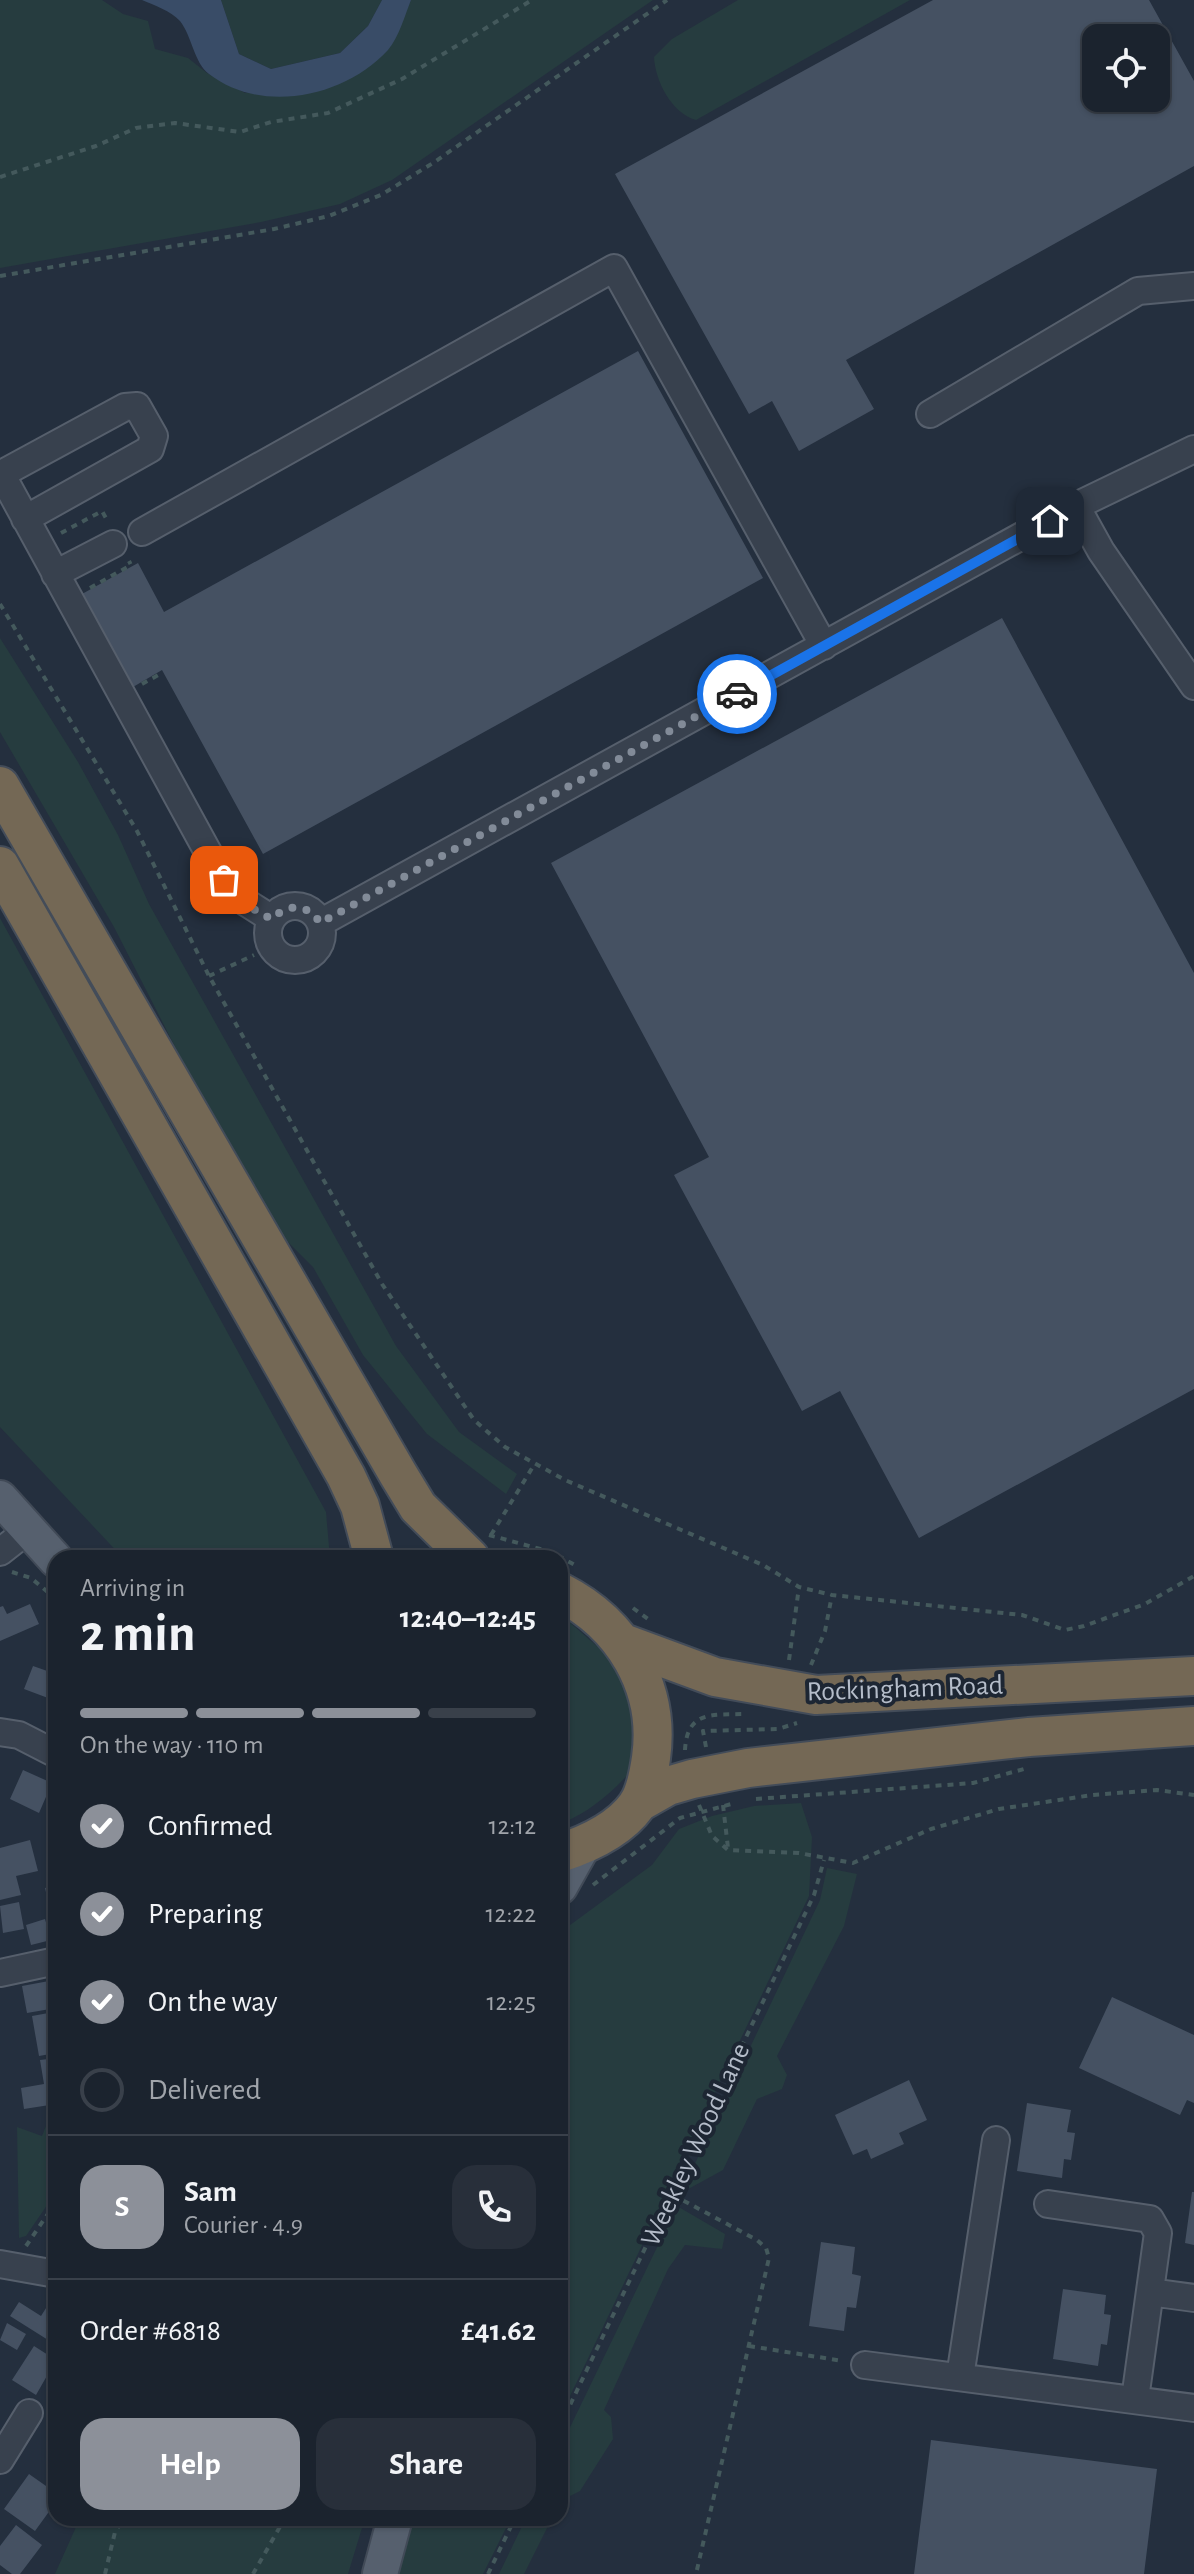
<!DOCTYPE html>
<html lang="en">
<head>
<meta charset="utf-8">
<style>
  :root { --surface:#1b232e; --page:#282f3a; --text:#f1f3f6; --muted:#a0a4aa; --line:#39404a; --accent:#8c9099 }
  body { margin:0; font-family:"Alegreya Sans",sans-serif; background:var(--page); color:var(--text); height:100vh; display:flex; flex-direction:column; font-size:30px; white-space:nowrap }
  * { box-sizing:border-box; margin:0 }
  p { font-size:26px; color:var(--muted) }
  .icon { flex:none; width:44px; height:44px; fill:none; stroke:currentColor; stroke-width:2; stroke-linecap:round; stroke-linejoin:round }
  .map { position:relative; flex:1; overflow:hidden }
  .drawer { position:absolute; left:48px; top:1550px; width:520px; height:976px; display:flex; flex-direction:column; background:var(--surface); border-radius:24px; box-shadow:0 2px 6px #0004,0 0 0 2px var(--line) }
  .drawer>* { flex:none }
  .buttons { position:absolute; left:1082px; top:24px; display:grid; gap:16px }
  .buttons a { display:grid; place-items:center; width:88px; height:88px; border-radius:16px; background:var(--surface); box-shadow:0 2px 6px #0004,0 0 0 2px var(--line); font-size:40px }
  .pin { position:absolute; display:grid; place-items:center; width:68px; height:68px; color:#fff; margin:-34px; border-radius:16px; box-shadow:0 4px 12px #0006 }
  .courier { position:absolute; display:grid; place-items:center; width:80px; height:80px; margin:-40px; border:6px solid #1a73e8; border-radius:50%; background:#fff; color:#222; box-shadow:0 2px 10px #0007 }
  .summary em { font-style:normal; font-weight:700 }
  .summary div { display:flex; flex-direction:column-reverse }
  .summary { display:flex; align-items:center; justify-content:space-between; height:136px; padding:0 32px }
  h1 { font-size:52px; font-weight:700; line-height:60px }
  .bar { display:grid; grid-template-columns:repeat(4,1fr); gap:12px 8px; align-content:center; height:96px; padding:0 32px }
  .bar i { height:10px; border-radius:6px; background:var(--line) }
  .bar .selected { background:var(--accent) }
  .bar p { grid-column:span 4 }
  .line { display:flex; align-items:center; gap:20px; padding:0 32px; border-top:2px solid var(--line) }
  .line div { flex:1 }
  .round { display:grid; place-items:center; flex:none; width:84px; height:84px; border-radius:24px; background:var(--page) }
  ol { padding:0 32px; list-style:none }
  li { display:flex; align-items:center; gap:24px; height:88px }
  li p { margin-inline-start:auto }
  li .icon { padding:8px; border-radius:50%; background:var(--accent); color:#fff; stroke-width:4 }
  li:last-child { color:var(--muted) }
  li i { width:44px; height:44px; border:4px solid var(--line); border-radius:50% }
  .action { display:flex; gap:16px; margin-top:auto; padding:16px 32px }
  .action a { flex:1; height:92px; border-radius:24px; background:var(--accent); color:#fff; font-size:32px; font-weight:700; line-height:92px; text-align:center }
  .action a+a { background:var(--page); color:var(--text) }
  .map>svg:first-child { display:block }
  .green { fill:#263c3f }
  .water { fill:#394c67 }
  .building { fill:#455162; fill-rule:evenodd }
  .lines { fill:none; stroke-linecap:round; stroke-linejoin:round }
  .minor-casing { stroke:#565f6c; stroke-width:30 }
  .major-casing { stroke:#414a57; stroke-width:38 }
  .highway-casing { stroke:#434c59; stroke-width:42 }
  .path { stroke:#44595c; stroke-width:4; stroke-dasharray:6 6; stroke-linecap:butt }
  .minor { stroke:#38414e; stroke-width:26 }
  .major { stroke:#56606e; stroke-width:34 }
  .highway { stroke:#746855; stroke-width:38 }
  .done { stroke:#828b98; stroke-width:8; stroke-dasharray:0 14.4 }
  .route { stroke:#1a73e8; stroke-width:10 }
  .labels { text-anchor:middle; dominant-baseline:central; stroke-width:8; stroke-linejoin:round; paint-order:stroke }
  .street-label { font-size:28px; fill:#b4bcc9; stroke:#1d2633 }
</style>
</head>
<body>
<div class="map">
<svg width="1194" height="2574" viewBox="0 0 1194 2574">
  <rect width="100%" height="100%" fill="#242f3e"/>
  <path class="green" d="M0,0h102l21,14 25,7 7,28 33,9 19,15 38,20 145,-46 21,-47h242l-261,180 -52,24 -79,18 -261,46z
    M221,0h161l-14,26 -28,27 -69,16 -32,-15z
    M738,0h172l-214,120c-25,-7 -41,-40 -42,-63l18,-18z
    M0,638l78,124 40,73 31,69 247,442 63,86 58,42 -11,20 -79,-60 -64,-79 -50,-88 -39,-39 -27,-56 -53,-88 -80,-157 -114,-195z
    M0,918l326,594 4,46h-207l-123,-131z
    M560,1614l46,40 31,44 1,66c-24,26 -45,47 -78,60z
    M801,1803l11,34 -3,59 -249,521v-478l6,-11 86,-63 27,-36 33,-13 42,-10z
    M827,1868l30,6 -13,52 -67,130 10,19 -5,14 -25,10 -34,71 -42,23 139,-293z
    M46,2126l10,3v63l-30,44 -7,2 -2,-111 25,9z
    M677,2206l48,28 -3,15 -37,-4 -17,24 -64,141 7,7 2,22 -33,52 -20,10v-53z
    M80,2518h285l-17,56h-293z
    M412,2518h99l-28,56h-86z
    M526,2518h26l-28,56h-25z"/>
  <path class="water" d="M142,0h79l18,54 32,15 69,-16 28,-27 14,-26h29c-6,15 -12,37 -23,50 -43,47 -126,65 -179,24 -15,-11 -17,-38 -29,-53 -9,-10 -26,-16 -38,-21z"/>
  <path class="building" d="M933,0h216l45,81v85l-348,194 28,49 -75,42 -27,-50 -23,13 -134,-240zM1096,38h60v60h-60z
    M638,351l125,227 -500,276 -101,-184 -29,17 -51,-93 56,-31 26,49z
    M1002,618l192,355v416l-275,149 -79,-147 -38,20 -128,-236 35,-18 -158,-294z
    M30,1604l9,20 -39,17v-34l3,-1 4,8z
    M33,1666l20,7 3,-6v34l-32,-12z
    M23,1770l29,13 -13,30 -29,-14z
    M30,1840l8,31 -22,5 5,19 -21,5v-52z
    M56,1885v27l-5,1 -6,-25z
    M19,1902l5,27 -21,4 -3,-27z
    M45,1919l6,21 -20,5 -5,-20z
    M49,1981l3,16 4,-1v12l-29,5 -5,-27z
    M1112,1997l82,38v68l-7,-3 -7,15 -101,-47z
    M54,2012l2,41 -17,3 -7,-40z
    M56,2058v46l-32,5 -3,-21 23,-4 -4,-24z
    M909,2080l18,40 -28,13 5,11 -33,15 -4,-10 -14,6 -18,-40z
    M1027,2103l44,7 -4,22 8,1 -4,27 -7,-1 -2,19 -45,-7z
    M1192,2192h2v53l-9,-2z
    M821,2242l34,5 -3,27 9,2 -5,32 -9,-1 -3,24 -35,-5z
    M1063,2289l43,6 -2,19 7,1 -4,30 -6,-1 -3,22 -45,-7z
    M53,2297l3,2v46l-46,-29 9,-14 22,14z
    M7,2323l19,11 -9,16 -17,-10z
    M34,2346l22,14 -20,35 -24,-15z
    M931,2440l226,29 -13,105h-230z
    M29,2474l27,19v9l-21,29 -31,-22z
    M16,2525l26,20 -22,29h-8l-12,-9v-19z"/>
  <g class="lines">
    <g class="minor-casing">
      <path id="minor" d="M930,414l208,-123 56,-5
        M1076,506l25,45 93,135
        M25,519l125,-70 4,-13 -17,-30 -12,1 -118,64 -2,10 210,384 18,29 39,25
        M142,532l472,-264 210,378
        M55,574l58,-30
        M268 933a27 27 0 1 1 54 0a27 27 0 1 1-54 0Z
        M320,923l756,-417 118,-57
        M0,1552l28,-22
        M0,1732l19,3 37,19
        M0,1973l56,-12
        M1048,2204l102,15 8,14 -23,166
        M0,2264l56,10
        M1150,2292l44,6
        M865,2365l329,43
        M960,2377l36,-237
        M0,2460l29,-47"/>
    </g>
    <g class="major-casing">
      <path id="major" d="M0,1498l56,62
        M560,1887l23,-41
        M380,2574l15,-56"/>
    </g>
    <g class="highway-casing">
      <path id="highway" d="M0,786l398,688 20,33 52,51
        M0,866l346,610 14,30 14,52
        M560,1592c63,32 101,95 91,166 -2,14 -6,35 -14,47 -18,25 -49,39 -77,48
        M623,1643l92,34 101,18 378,-19
        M638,1803l30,-17 24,-7 56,-11 281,-31 165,-11"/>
    </g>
    <path class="path" d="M0,177l96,-31 40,-18 39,-5 65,9 31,-10 57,-9 74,-34 130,-79
      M0,276l274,-47 55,-13 52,-21 52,-32 234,-163
      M61,533l41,-22 6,11
      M90,588l41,-23 -2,-4
      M0,604l137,227 72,145 173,308 92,136 31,27 60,33 198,85 36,22 33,8 190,20 43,15 19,-4 61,-22 49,-28
      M142,684l20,-11
      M209,976l45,-21
      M489,1535l62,17 24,13
      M491,1535l43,-70
      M12,1572l19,6 25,21
      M633,1608l15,11
      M789,1660l10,-73
      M811,1665l14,-34 7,-36
      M706,1747l-3,-16 75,-2 19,-6
      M685,1750c2,-40 28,-35 60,-36
      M756,1799l217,-16 51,-14
      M699,1805l13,31 16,14 71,3 54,10 78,-34 68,-20 93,-14 65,-5 37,5
      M723,1805l5,43
      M593,1885l87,-67 55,-15
      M560,1925l8,-12
      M673,2195l84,45 9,8 3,10 -73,316
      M26,2246l30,-44
      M749,2346l94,15
      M560,2426l254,-531 10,-35
      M105,2574l10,-42 9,-14
      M253,2574l32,-56
      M488,2574l27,-56"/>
    <use href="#minor" class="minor"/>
    <use href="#major" class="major"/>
    <use href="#highway" class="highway"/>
  </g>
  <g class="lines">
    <path class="done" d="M224,880c13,19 27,29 48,39 15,-16 36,-16 48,4l417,-229"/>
    <path class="route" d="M737,694l313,-173"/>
  </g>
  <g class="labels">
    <g class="street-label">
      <text transform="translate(905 1689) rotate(-2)">Rockingham Road</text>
      <text transform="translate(696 2145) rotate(-65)">Weekley Wood Lane</text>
    </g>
  </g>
</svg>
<div class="buttons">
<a><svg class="icon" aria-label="locate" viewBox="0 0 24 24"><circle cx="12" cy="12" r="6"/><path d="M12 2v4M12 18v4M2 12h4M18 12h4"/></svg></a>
</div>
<div class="pin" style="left:224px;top:880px;background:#ea580c"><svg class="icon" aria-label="bag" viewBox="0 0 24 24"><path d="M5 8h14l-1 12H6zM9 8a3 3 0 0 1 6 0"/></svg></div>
<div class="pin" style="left:1050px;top:521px;background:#1f2937"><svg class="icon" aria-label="home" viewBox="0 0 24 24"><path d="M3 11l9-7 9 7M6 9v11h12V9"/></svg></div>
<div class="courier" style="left:737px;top:694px"><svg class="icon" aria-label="car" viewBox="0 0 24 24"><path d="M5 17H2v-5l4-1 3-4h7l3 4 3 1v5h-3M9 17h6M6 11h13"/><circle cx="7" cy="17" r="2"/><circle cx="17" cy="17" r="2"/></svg></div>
<section class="drawer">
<div class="summary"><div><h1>2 min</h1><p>Arriving in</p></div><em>12:40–12:45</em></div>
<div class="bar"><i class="selected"></i><i class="selected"></i><i class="selected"></i><i></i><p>On the way · 110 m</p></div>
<ol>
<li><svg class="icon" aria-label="check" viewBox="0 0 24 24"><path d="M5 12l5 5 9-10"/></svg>Confirmed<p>12:12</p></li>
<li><svg class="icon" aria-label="check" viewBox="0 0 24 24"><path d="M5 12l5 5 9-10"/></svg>Preparing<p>12:22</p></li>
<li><svg class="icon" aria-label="check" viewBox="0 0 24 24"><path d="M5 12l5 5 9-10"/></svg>On the way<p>12:25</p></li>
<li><i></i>Delivered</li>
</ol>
<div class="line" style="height:144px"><b class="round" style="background:var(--accent);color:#fff">S</b><div><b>Sam</b><p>Courier · 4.9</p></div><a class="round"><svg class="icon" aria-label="phone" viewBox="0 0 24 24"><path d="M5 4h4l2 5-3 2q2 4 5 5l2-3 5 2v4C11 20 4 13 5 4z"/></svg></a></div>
<div class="line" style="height:104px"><div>Order #6818</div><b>£41.62</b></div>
<div class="action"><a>Help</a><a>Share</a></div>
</section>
</div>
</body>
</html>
